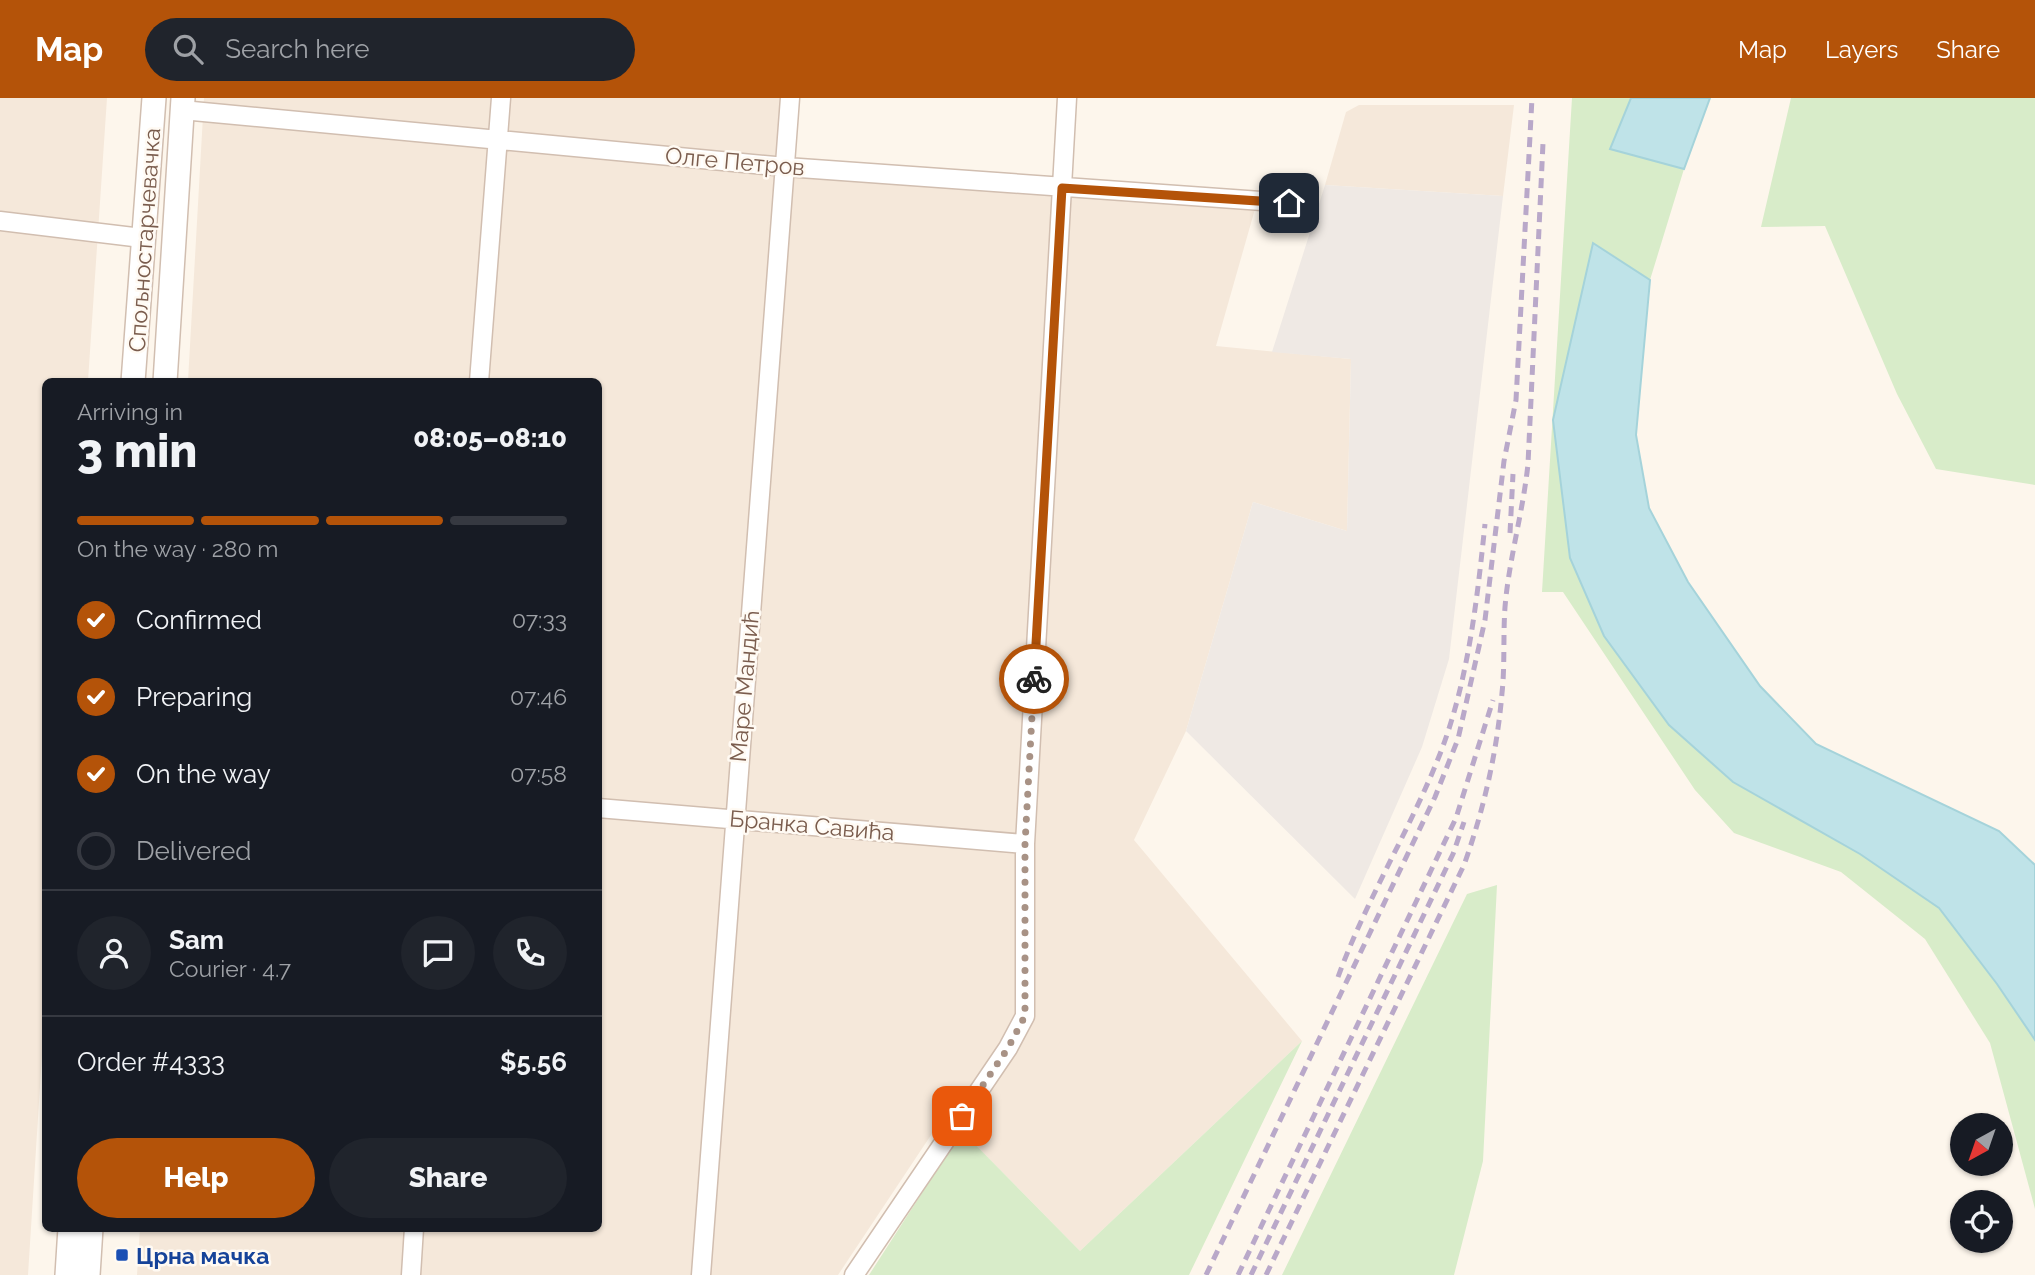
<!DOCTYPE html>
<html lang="en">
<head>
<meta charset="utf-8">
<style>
  :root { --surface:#171b24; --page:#20242c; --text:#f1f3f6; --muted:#9ea1a6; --line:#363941; --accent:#b45309 }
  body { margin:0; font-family:Raleway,sans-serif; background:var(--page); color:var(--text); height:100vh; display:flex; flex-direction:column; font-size:26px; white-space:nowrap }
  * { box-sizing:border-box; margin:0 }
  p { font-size:23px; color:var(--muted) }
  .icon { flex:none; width:38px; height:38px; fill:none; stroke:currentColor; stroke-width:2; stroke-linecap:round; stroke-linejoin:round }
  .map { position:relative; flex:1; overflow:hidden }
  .panel { position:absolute; left:42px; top:280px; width:560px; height:854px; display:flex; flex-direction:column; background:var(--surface); border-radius:10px; box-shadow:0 2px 5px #0004 }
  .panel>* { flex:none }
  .needle { width:46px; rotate:220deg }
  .buttons { position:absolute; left:1950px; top:1015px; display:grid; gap:14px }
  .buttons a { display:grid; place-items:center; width:63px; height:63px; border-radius:50%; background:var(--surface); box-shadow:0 2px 5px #0004; font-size:35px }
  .pin { position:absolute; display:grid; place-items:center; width:60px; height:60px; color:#fff; margin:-30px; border-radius:14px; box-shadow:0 4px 10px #0006 }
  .courier { position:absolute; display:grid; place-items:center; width:70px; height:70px; margin:-35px; border:5px solid #b45309; border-radius:50%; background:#fff; color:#222; box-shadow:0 2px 9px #0007 }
  .summary em { font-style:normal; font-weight:800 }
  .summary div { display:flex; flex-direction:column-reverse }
  .summary { display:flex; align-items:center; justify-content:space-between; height:119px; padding:0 35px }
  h1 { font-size:46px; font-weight:800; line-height:52px }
  .bar { display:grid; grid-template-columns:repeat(4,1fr); gap:10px 7px; align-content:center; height:84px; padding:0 35px }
  .bar i { height:9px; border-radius:5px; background:var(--line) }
  .bar .on { background:var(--accent) }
  .bar p { grid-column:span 4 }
  .line { display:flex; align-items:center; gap:18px; padding:0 35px; border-top:2px solid var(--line) }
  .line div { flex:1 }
  .round { display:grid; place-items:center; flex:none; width:74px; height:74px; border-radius:37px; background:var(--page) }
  ol { padding:0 35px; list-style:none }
  li { display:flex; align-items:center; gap:21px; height:77px }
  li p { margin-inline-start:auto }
  li .icon { padding:7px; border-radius:50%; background:var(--accent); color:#fff; stroke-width:4 }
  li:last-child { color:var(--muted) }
  li i { width:38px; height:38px; border:4px solid var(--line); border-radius:50% }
  .primary-button { display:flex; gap:14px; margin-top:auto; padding:14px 35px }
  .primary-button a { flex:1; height:80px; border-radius:42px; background:var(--accent); color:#fff; font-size:28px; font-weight:800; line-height:80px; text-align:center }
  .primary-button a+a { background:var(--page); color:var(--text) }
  header { display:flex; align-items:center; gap:42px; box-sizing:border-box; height:98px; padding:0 35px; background:var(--accent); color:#fff }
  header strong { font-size:33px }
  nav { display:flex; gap:38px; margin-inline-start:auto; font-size:24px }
  .search { width:490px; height:63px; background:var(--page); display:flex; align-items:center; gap:18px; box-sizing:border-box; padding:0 24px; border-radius:38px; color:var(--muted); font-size:26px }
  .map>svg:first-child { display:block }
  .residential { fill:#f5e8da }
  .industrial { fill:#efe9e4 }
  .green { fill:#d8ecc9 }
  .water { fill:#bfe3e8; stroke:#a5d3da; stroke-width:2 }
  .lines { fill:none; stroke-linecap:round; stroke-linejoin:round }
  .minor-casing { stroke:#d1beb0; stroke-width:21 }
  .tertiary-casing { stroke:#d1beb0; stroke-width:26 }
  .minor { stroke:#fff; stroke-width:18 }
  .tertiary { stroke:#fff; stroke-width:23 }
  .rail { stroke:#b9a8c9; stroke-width:5; stroke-dasharray:10 7; stroke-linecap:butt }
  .done { stroke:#a89285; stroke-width:7; stroke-dasharray:0 12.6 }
  .route { stroke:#b45309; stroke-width:9 }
  .transit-dot { fill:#1a4fb4; stroke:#fffaf3; stroke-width:2.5 }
  .labels { text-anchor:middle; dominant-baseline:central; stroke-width:5; stroke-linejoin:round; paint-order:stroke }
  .street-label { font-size:23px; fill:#7a5c4d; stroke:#fffaf3 }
  .transit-label { font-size:23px; font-weight:bold; fill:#164399; stroke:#fffaf3; text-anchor:start }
</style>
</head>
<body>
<header>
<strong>Map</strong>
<div class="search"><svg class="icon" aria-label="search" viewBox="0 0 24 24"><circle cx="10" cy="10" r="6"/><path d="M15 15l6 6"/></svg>Search here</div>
<nav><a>Map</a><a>Layers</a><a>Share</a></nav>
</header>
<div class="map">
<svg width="2035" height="1177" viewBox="0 0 2035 1177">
  <rect width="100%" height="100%" fill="#fdf6ec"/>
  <path class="residential" d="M0,0h107l-19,283 -42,1 -1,626 -17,267h-28z
    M204,0h577l-4,60 480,44 -41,144 135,13 -4,172 -94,-29 -67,229 -52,109 168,201 -222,210 -135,-137 -107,161h-701l3,-46 458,-1v-846l-410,-1z
    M1359,7h155l-11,91 -178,-11 21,-73z"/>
  <path class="industrial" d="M1325,87l178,11 -54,463 -27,88 -67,152 -169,-168 67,-229 94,29 4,-172 -79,-7z"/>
  <path class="green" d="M1572,0h59l-20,51 73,20 -34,111 -57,-37 -40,177 307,434 79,54 58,76 38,56v169l-45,-166 -65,-104 -84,-67 -107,-39 -39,-43 -132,-198h-21z
    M1791,0h244v387l-99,-16 -39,-75 -72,-168 -64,1z
    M1497,787l-14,276 -29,114h-172l185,-381z
    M1302,943l-113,234h-320l93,-144 118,120z"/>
  <path class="water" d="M1631,0h79l-26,71 -74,-20z
    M1593,145l57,37 -14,155 13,73 39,74 72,104 56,58 183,87 36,34v175l-38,-56 -58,-76 -79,-54 -127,-72 -64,-57 -65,-89 -34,-78 -17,-138z"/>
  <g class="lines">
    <g class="minor-casing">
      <path id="minor" d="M182,12l604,57 503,36
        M0,123l142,17
        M479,284l22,-284
        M598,710l427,36
        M411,1177l3,-47
        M701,1177l89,-1177
        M854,1177l154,-227 17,-32v-172l42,-746"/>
    </g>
    <g class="tertiary-casing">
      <path id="tertiary" d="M133,284l21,-284
        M165,284l18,-284
        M67,1177l3,-47
        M88,1177l3,-47"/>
    </g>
    <use href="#minor" class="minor"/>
    <use href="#tertiary" class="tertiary"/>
    <path class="rail" d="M1510,435l3,-59
      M1338,879c28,-77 72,-147 102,-223 28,-72 37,-153 45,-230
      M1206,1177l229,-478 23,-58 27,-119 19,-159 12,-61 16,-302
      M1238,1177l218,-457 37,-118
      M1251,1177l202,-421 11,-32
      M1266,1177l198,-410c20,-56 33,-113 38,-172 3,-28 1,-57 3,-86 4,-48 18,-95 23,-143l15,-321"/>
  </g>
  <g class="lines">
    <path class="done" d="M962,1018l46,-68 17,-32v-172l9,-165"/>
    <path class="route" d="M1034,581l28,-491 227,15"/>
  </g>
  <rect class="transit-dot" x="115" y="1150" width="14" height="14" rx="3.5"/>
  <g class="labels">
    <g class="street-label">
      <text transform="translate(735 63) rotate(5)">Олге Петров</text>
      <text transform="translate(144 142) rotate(-86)">Спољностарчевачка</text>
      <text transform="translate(744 588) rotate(-85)">Маре Мандић</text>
      <text transform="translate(812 727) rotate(5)">Бранка Савића</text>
    </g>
    <g class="transit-label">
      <text x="136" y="1157">Црна мачка</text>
    </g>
  </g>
</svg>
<div class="buttons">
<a><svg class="needle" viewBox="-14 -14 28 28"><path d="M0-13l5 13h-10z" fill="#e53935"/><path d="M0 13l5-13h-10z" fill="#9ea1a6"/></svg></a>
<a><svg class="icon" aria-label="locate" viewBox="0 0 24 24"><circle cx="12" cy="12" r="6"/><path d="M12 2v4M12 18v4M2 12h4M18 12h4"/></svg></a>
</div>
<div class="pin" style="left:962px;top:1018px;background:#ea580c"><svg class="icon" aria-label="bag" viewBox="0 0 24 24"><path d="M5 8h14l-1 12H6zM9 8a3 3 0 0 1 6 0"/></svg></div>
<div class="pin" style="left:1289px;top:105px;background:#1f2937"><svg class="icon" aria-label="home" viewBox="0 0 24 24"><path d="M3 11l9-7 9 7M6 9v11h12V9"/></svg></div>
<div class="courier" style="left:1034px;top:581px"><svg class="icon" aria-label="bike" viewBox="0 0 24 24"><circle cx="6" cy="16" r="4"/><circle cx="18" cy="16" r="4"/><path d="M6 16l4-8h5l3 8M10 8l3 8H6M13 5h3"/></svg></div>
<section class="panel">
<div class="summary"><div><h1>3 min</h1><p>Arriving in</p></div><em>08:05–08:10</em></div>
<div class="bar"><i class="on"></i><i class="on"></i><i class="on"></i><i></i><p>On the way · 280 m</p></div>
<ol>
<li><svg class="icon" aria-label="check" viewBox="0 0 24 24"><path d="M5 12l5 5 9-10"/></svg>Confirmed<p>07:33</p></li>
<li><svg class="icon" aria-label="check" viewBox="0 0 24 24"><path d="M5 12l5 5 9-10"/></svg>Preparing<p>07:46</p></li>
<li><svg class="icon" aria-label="check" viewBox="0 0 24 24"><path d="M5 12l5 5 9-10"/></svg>On the way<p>07:58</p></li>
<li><i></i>Delivered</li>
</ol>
<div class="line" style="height:126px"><a class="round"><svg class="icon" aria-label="person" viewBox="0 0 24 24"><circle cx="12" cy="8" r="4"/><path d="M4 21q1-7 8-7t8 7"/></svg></a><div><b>Sam</b><p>Courier · 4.7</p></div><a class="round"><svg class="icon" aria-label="chat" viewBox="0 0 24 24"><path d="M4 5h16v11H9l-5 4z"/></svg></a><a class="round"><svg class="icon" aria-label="phone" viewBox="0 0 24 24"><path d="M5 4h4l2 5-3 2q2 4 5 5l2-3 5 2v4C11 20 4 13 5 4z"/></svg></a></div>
<div class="line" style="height:91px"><div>Order #4333</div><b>$5.56</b></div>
<div class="primary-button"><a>Help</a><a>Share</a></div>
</section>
</div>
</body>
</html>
